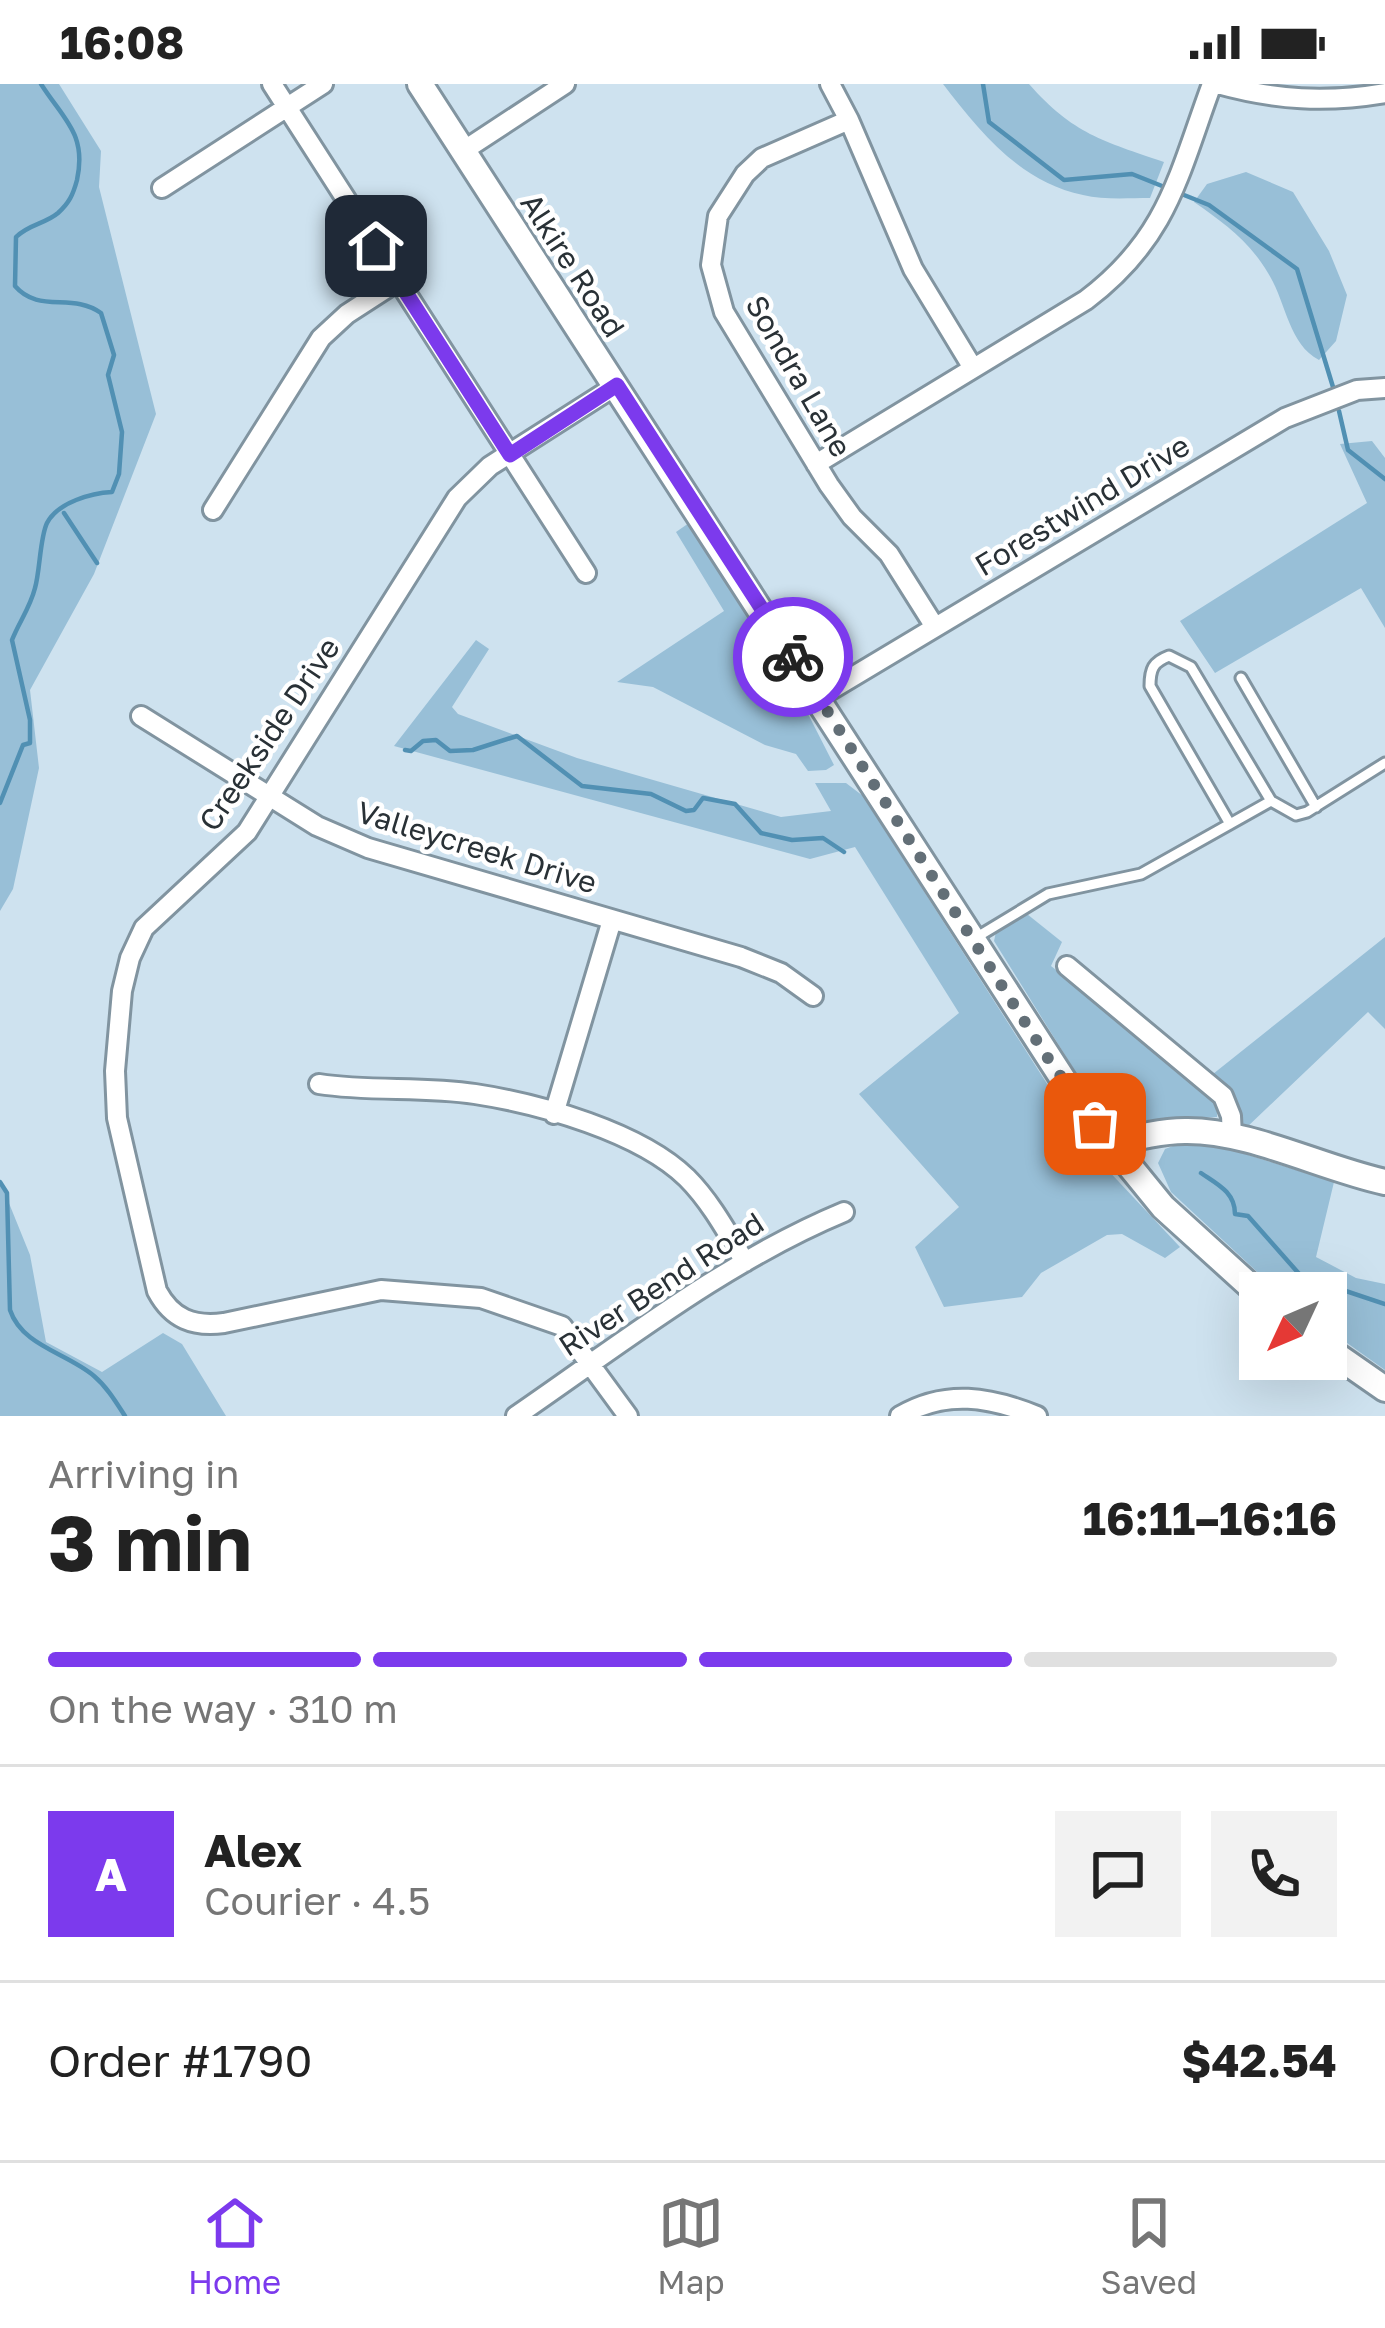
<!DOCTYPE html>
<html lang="en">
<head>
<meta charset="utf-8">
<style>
  :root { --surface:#fff; --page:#f2f2f2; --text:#222; --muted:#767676; --line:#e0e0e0; --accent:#7c3aed }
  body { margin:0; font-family:"Golos Text",sans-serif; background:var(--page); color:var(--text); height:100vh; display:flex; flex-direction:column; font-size:45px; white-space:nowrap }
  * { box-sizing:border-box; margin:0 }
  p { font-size:39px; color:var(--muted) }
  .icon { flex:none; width:66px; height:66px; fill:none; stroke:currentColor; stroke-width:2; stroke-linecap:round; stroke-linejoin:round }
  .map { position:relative; height:1332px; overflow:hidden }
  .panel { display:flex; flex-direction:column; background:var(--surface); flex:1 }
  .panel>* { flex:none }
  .needle { width:78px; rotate:226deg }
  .tools { position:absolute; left:1239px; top:1188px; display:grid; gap:24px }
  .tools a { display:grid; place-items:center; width:108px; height:108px; border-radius:0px; background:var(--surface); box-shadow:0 12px 48px #0002; font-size:60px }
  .pin { position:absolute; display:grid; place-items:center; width:102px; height:102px; color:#fff; margin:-51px; border-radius:24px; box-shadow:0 6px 18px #0006 }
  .courier { position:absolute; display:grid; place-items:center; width:120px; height:120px; margin:-60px; border:9px solid #7c3aed; border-radius:50%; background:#fff; color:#222; box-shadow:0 3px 15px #0007 }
  .overview em { font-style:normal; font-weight:700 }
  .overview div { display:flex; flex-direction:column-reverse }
  .overview { display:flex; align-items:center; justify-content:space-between; height:204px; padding:0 48px }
  h1 { font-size:78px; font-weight:700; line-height:90px }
  .bar { display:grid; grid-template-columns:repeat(4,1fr); gap:18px 12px; align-content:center; height:144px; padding:0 48px }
  .bar i { height:15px; border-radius:9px; background:var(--line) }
  .bar .on { background:var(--accent) }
  .bar p { grid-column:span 4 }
  .line { display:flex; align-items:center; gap:30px; padding:0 48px; border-top:3px solid var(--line) }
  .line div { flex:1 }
  .round { display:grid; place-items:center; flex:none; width:126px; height:126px; border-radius:0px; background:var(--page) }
  .status { display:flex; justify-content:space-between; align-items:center; height:84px; padding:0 60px; background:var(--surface); direction:ltr }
  .status svg { height:33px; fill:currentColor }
  .tab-bar { display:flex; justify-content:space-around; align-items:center; height:168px; border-top:3px solid var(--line); background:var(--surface); font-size:33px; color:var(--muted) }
  .tab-bar a { display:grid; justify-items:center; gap:6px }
  .tab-bar .on { color:var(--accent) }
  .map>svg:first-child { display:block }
  .green { fill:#98bfd7 }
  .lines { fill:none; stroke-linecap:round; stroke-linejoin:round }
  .stream { stroke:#5190b3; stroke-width:4.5 }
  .lane-casing { stroke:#8194a0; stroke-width:15 }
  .street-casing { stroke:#8194a0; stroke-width:24 }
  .secondary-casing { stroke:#8194a0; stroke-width:30 }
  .lane { stroke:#fff; stroke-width:9 }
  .street { stroke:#fff; stroke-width:18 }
  .secondary { stroke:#fff; stroke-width:24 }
  .done { stroke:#636f77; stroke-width:12; stroke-dasharray:0 21.6 }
  .route { stroke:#7c3aed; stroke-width:15 }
  .labels { text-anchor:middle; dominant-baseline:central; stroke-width:9; stroke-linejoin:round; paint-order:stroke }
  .street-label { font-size:30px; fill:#293136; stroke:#fff }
</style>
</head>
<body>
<div class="status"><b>16:08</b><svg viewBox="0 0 49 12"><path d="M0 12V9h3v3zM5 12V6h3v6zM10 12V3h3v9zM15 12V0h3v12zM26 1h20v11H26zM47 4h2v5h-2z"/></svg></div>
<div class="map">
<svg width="1385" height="1332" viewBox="0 0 1385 1332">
  <rect width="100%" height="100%" fill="#cee2ef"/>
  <path class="green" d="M0,0h59l42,67 -2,36 57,227 -62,160 -64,116 9,78 -26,121 -13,22z
    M943,0h86c44,50 74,57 135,78l-14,36c-22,0 -47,2 -67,-3 -63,-13 -103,-63 -140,-111z
    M1246,88l47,20 36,59 18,44 -11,46 -17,19c-31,-16 -33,-59 -51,-87 -18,-31 -45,-51 -74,-71l13,-18z
    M1372,357l13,17v170l-24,-40 -146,85 -35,-52 187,-118 -27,-59z
    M689,439l92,138 53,104 -8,5 -18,1 -12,-17 -31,-9 -112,-58 -36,-5 107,-71 -48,-79z
    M476,556l13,9 -37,58 6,7 119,44 204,59 50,-6 -16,-28h31l17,13 195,305 46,65 76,81 -15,11 -43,-24 -15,1 -66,38 -19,24 -78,10 -29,-60 44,-40 -100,-113 100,-81 -104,-166 -45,12 -416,-113z
    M1027,830l35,28 -11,24 150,119 16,16v16l-94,4 -22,-8 -107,-172 2,-9z
    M1385,853v92l-17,-17 -123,117 -11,-35 -21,-20z
    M1181,1059l39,3 114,36 -18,75 40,21 29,6v86l-59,-42v-35h-46l-109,-101 -13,-29 7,-14z
    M0,1097l30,74 16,87 56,30 61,-39 19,11 44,72h-226z"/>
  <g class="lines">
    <path class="stream" d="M983,0l6,38 75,58 68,-6 30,12
      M1184,111l25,10 88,64 36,118
      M1339,327l9,39 37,29
      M64,429l33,50
      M405,666l6,1 12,-10 13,-1 14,11 23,-1 44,-14 65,50 69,8 35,17 8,-1 9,-12 32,6 26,29 31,7 31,-2 21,14
      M0,719l23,-58 7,-2v-23l-18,-80c7,-18 18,-32 23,-52 5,-17 5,-51 12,-65 11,-21 45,-30 65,-31l7,-18 3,-42 -14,-57 6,-20 -13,-42c-29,-21 -62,1 -86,-27l1,-49c13,-13 29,-13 42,-24 11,-10 15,-18 19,-33 10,-46 -13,-60 -36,-96
      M1201,1089c16,11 34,19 34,41l13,2 53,60 84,28
      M0,1098l7,11 3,117c12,36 57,43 84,66 13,11 22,26 31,40"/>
    <g class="lane-casing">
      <path id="lane" d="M1241,594l75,129
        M1230,740l-80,-138c0,-17 3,-24 19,-30l22,11 80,134
        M977,853l71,-43 93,-20 130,-73 25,14 11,-3 78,-49"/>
    </g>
    <g class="street-casing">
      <path id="street" d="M272,0l314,489
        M830,0l19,36 64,149 60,99
        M1218,0c58,16 108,19 167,9
        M849,36l-87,38 -17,16 -27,42 -7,49 13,47 105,173 23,32 37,37 46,73
        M463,67l102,-67
        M162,104l161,-104
        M617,301l-127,81 -33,32 -210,334 -103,96 -14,30 -8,33 -7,80 2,47 40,173c15,28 36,36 67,32l157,-33 100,8 81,28 66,90
        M816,380l270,-164c82,-62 92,-124 126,-216
        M213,426l108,-172 26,-24 51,-33
        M819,613l466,-279 72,-28 28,-2
        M141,632l176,110 51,22 373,109 40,16 32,23
        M1067,882l156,130 8,20 1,20
        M319,1000c52,8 104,2 156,10 65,10 165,38 212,84 24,24 41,56 58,84
        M554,1030l58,-194
        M516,1332c105,-72 210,-155 328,-204
        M900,1332c46,-27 90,-19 137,0"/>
    </g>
    <g class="secondary-casing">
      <path id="secondary" d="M420,0l659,1020 84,103 97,88
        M1110,1060c24,-6 50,-13 75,-13 64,-1 136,37 200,51
        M1326,1264l59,41"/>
    </g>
    <use href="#lane" class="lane"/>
    <use href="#street" class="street"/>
    <use href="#secondary" class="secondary"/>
  </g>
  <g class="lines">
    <path class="done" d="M793,573l256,403 46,64"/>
    <path class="route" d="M376,162l134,209 107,-70 176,272"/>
  </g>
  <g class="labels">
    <g class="street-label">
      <text transform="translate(573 181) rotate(57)">Alkire Road</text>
      <text transform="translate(799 292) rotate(60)">Sondra Lane</text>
      <text transform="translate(1082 421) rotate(-31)">Forestwind Drive</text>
      <text transform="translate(269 650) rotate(-56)">Creekside Drive</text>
      <text transform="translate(477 763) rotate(17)">Valleycreek Drive</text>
      <text transform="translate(661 1200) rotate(-33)">River Bend Road</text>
    </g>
  </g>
</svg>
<div class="tools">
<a><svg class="needle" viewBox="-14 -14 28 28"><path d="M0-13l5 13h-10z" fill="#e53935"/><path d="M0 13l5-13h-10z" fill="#767676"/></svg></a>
</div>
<div class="pin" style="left:1095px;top:1040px;background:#ea580c"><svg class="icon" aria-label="bag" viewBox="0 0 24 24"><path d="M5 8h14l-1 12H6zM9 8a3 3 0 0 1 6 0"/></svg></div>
<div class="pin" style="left:376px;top:162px;background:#1f2937"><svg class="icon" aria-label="home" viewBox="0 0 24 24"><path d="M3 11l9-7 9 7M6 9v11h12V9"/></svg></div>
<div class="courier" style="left:793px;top:573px"><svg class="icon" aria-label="bike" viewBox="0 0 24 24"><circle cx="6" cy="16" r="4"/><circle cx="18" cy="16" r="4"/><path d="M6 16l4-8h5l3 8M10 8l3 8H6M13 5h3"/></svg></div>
</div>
<section class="panel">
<div class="overview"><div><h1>3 min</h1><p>Arriving in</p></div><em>16:11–16:16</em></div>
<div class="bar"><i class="on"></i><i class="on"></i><i class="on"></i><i></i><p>On the way · 310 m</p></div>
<div class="line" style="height:216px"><b class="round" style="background:var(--accent);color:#fff">A</b><div><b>Alex</b><p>Courier · 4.5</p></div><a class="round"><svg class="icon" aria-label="chat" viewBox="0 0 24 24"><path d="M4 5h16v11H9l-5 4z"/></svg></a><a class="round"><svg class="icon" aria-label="phone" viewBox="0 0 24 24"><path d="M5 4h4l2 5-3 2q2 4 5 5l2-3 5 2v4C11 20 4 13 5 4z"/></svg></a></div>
<div class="line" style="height:156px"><div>Order #1790</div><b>$42.54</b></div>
</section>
<nav class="tab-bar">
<a class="on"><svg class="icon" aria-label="home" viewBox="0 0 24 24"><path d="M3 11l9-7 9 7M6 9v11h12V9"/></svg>Home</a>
<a><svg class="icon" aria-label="map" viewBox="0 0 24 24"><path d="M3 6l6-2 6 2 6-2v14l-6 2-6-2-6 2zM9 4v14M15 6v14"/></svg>Map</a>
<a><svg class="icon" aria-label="saved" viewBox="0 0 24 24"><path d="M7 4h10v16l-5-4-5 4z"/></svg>Saved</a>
</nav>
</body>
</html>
